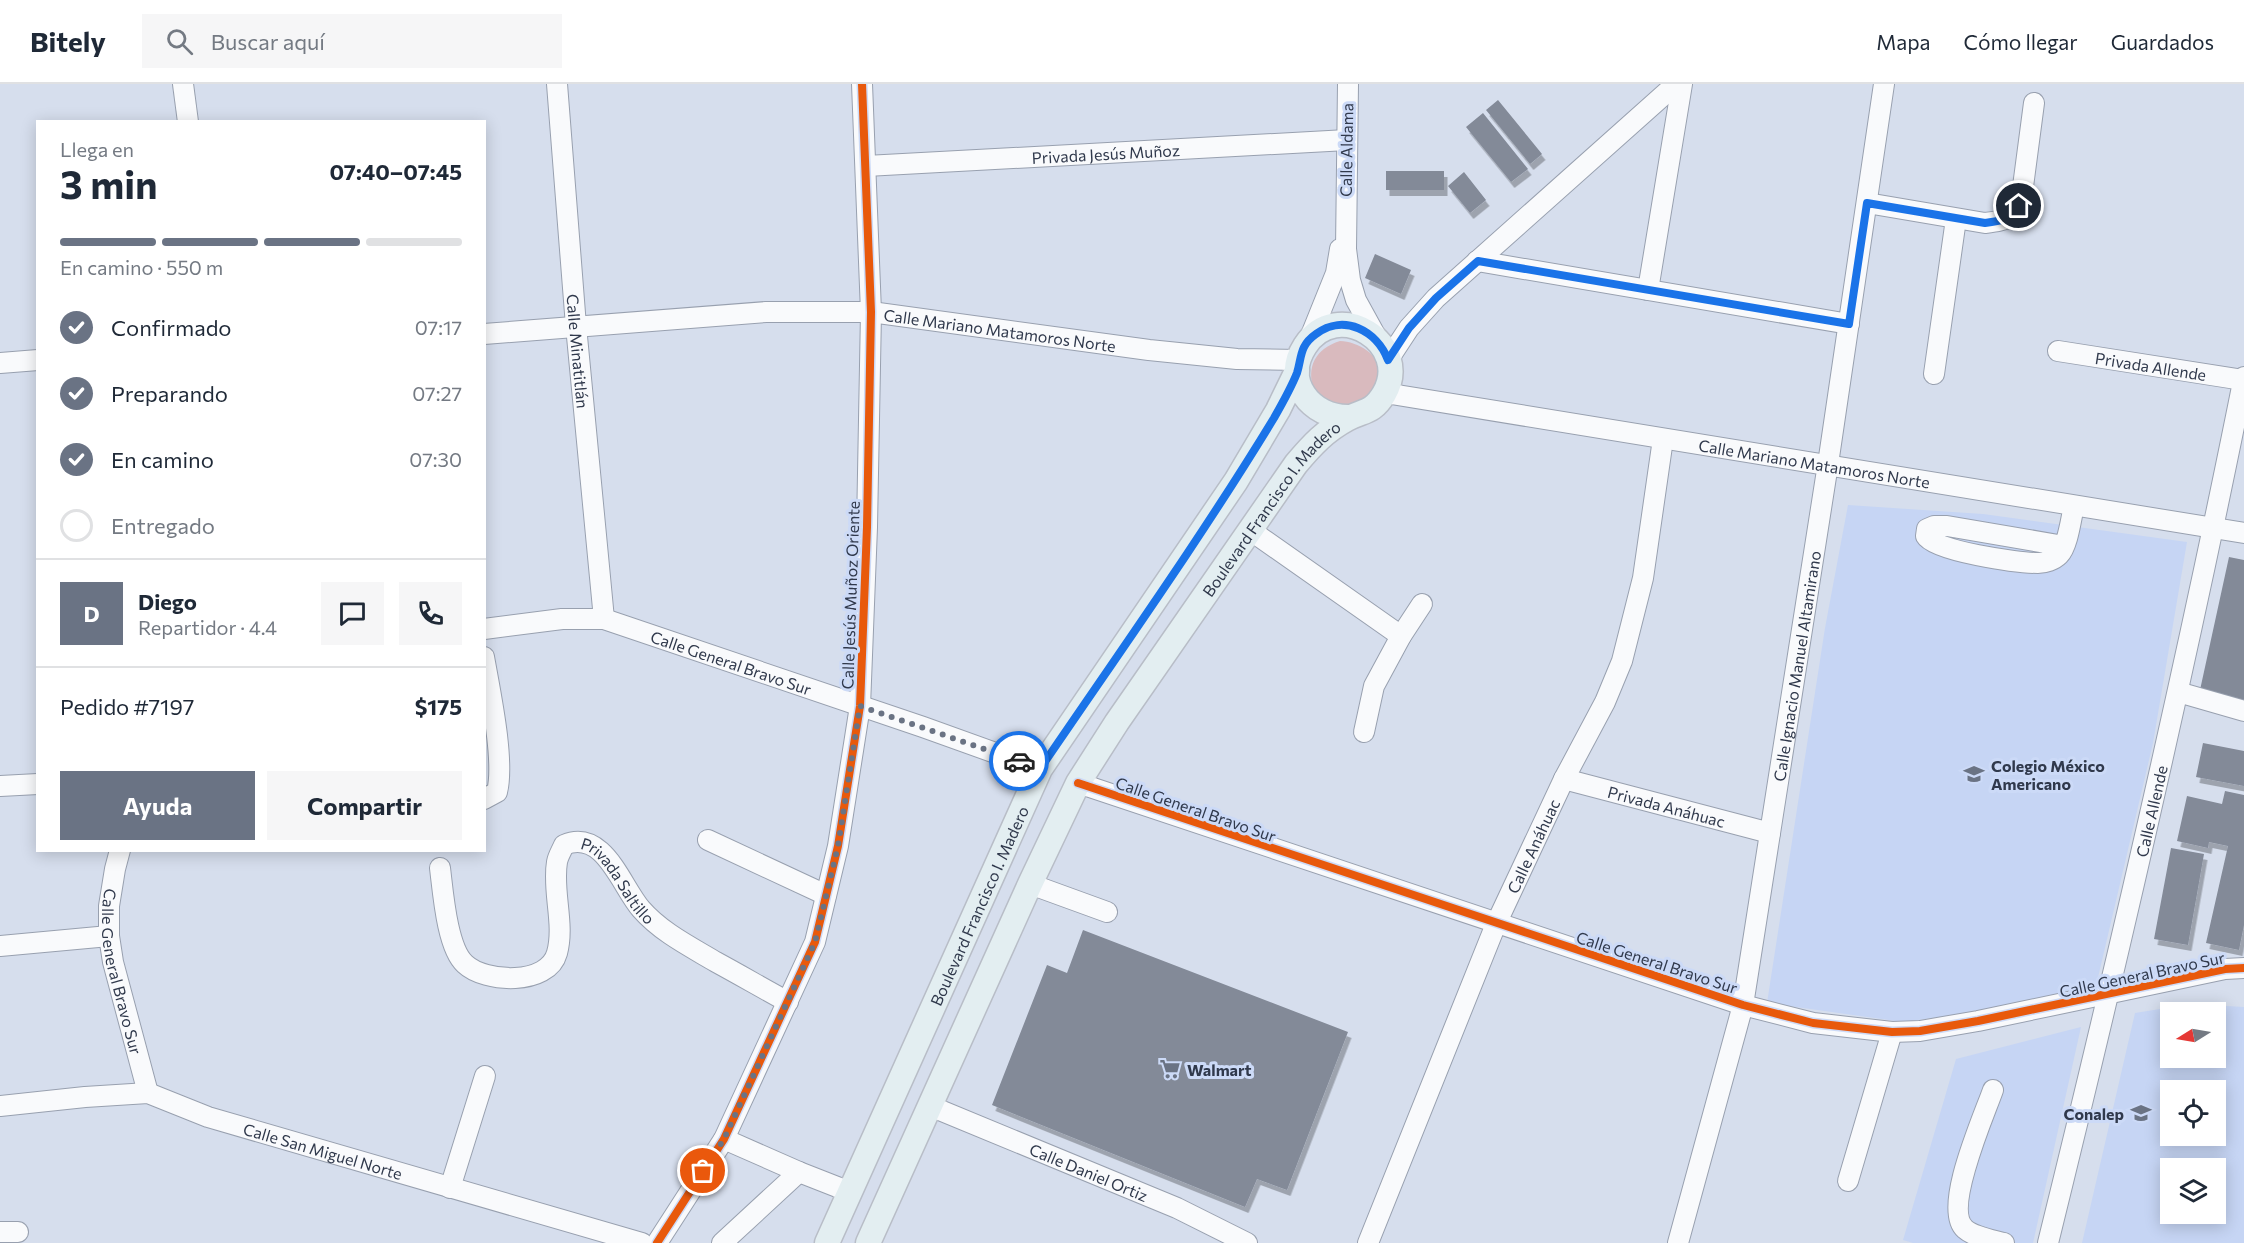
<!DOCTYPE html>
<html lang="es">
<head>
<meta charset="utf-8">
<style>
  :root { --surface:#fff; --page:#f6f6f7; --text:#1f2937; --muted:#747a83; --line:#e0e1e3; --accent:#6a7384 }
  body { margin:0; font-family:Commissioner,sans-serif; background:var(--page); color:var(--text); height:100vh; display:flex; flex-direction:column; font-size:22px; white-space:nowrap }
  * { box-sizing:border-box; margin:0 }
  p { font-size:20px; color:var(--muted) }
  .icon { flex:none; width:33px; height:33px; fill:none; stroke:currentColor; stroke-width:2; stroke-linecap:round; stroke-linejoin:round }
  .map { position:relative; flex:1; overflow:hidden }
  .details { position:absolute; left:36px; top:36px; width:450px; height:732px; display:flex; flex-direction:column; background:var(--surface); border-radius:0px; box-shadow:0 3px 15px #0003 }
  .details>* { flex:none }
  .needle { width:39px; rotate:259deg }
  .buttons { position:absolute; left:2160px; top:918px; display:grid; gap:12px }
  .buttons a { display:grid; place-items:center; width:66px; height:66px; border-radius:0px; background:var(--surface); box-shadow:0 3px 15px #0003; font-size:30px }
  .pin { position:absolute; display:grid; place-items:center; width:51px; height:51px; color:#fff; margin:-26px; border:3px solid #fff; border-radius:50%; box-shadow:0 2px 6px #0007 }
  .courier { position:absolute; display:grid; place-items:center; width:60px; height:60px; margin:-30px; border:4px solid #1a73e8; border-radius:50%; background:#fff; color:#222; box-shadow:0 2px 8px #0007 }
  .headline em { font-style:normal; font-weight:700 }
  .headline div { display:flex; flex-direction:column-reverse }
  .headline { display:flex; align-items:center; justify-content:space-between; height:102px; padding:0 24px }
  h1 { font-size:39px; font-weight:700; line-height:45px }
  .bar { display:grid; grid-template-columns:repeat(4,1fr); gap:9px 6px; align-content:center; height:72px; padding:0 24px }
  .bar i { height:8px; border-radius:4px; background:var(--line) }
  .bar .active { background:var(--accent) }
  .bar p { grid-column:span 4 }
  .line { display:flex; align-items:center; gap:15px; padding:0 24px; border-top:2px solid var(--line) }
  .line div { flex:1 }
  .round { display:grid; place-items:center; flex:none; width:63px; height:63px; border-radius:0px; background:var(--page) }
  ol { padding:0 24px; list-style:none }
  li { display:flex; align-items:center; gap:18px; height:66px }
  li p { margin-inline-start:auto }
  li .icon { padding:6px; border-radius:50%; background:var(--accent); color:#fff; stroke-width:4 }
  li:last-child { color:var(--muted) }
  li i { width:33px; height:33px; border:3px solid var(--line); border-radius:50% }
  .button { display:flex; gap:12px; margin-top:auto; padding:12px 24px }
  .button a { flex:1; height:69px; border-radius:0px; background:var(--accent); color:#fff; font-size:24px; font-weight:700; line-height:69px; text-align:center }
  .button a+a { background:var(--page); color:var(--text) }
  header { display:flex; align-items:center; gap:36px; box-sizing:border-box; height:84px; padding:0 30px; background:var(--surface); border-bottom:2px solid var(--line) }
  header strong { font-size:28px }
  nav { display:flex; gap:33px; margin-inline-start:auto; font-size:21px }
  .search { width:420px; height:54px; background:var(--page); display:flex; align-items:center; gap:15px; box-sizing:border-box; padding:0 21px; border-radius:0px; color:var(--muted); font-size:22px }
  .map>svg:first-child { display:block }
  .built { fill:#c6d5f4; fill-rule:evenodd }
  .green { fill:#d9babe }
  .building { fill:#838a98; filter:url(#shadow) }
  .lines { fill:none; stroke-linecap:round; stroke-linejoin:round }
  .minor-casing { stroke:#98a0af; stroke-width:22 }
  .major-casing { stroke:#b8bdc7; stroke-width:27 }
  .minor { stroke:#f9fafc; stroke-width:20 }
  .major { stroke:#e3eef1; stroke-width:24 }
  .cycleway-casing { stroke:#ccdaf7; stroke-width:11 }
  .cycleway { stroke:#e8590c; stroke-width:8 }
  .done { stroke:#6a7384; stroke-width:6; stroke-dasharray:0 10.8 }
  .route { stroke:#1a73e8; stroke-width:8 }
  .labels { text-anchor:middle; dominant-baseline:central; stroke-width:6; stroke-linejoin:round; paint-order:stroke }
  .street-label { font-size:16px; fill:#30394c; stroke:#ccdaf7 }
  .poi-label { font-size:16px; font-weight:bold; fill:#30394c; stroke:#ccdaf7; text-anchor:start }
</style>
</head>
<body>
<header>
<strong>Bitely</strong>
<div class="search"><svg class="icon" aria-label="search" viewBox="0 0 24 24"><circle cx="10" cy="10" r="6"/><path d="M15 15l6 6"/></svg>Buscar aquí</div>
<nav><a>Mapa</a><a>Cómo llegar</a><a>Guardados</a></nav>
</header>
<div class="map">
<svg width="2244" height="1159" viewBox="0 0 2244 1159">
  <defs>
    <filter id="shadow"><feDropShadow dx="3.5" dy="6" stdDeviation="0" flood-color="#0004"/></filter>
  </defs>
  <rect width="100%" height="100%" fill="#d6deed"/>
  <path class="built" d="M1848,421l135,9 204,28 -34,201 -57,243 -97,23 -96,13 -136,-19 58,-375z
    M2191,920l53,3v236h-162l53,-230zM2216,928v46h-46v-46zM2170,1006h46v46h-46zM2170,1084h46v46h-46z
    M2081,943l-48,216h-120l-10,-3 53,-181z"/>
  <path class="green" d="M1340,257c18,1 40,12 39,34 -1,7 -6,16 -9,23l-32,11 -24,-18c-8,-24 1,-42 26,-50z"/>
  <path class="building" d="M1498,16l44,54 -12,10 -44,-54z
    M1483,29l45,56 -17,13 -45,-55z
    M1386,87h58v19h-58z
    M1464,88l22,28 -16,13 -22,-27z
    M1375,170l36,16 -10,24 -36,-16z
    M2229,473l15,3v140l-44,-10z
    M2203,659l41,8v35l-48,-9z
    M2225,707l19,4v130l-5,25 -33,-7 22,-97 -19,-4 -1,6 -31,-7 10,-45 35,8z
    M2171,764l33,6 -16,91 -34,-6z
    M1083,846l265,102 -61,158 -30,-11 -12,28 -253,-102 55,-140 20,8z"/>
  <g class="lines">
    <g class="minor-casing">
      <g id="minor">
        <path d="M183,0l5,38"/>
        <path id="s1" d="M557,0l19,242 28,293"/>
        <path d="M1348,0l-2,165 4,31 6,20 22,40"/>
        <path id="s2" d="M866,82l481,-26"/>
        <path d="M1867,119l118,20c24,-3 31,-5 37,-29l12,-91"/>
        <path d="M1477,177l372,63"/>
        <path d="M1648,206l34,-206"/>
        <path id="s3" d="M484,250l282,-22h105l278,38 88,9 61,1"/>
        <path d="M1309,256l27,-67 4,-24"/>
        <path id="s4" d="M2058,267l185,29"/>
        <path d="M1388,276l21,-32 27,-30 240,-214"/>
        <path d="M0,279l38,-3"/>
        <path d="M1934,290l22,-155"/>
        <path id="s5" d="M1385,309l859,140"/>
        <path d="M1250,446l151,106"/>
        <path d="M2064,462l-117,-20h-13l-7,3 -1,7c8,15 92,27 112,27 7,0 16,-3 21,-8 9,-9 12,-37 15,-49"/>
        <path id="s6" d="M484,545l78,-10h42l319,108 117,42"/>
        <path d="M484,573c6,34 21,104 13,135l-13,7"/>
        <path d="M2178,608l66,19"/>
        <path d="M1364,648l10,-46 27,-50 21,-32"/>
        <path id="s7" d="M1564,695l206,54"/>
        <path d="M1078,699l665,222 70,18 79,9 28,-1 58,-10 247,-52 19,-1"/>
        <path d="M0,702l38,-2"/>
        <path d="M708,756l118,55"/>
        <path id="s8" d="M120,766l-5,19 -6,37v30l4,26 35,131"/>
        <path id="s9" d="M440,784c3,24 7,80 25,96 20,19 83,22 92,-11 8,-29 -5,-62 0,-91 1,-6 5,-12 7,-17 40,-17 57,41 77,64 20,23 48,37 75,53 24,13 48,27 72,40"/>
        <path d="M1030,800l77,28"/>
        <path d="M0,862l109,-10"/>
        <path d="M1993,1006c-9,26 -51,119 -28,139 9,8 28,11 39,14"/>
        <path id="s10" d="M0,1022l85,-9 63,-4 60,24 434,126"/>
        <path id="s11" d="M930,1022l247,102 70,35"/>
        <path d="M724,1055l75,33 51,20"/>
        <path d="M1848,1097l44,-149"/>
        <path d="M450,1104l35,-112"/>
        <path d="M0,1148h18"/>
        <path d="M657,1159l67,-104 91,-197 23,-96 22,-140 7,-179 4,-215 -9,-228"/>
        <path d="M722,1159l77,-71"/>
        <path id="s12" d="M1368,1159l128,-319 68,-145 41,-77 17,-41 21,-83 20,-139"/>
        <path id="s13" d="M1678,1159l65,-238 85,-541 56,-380"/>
        <path id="s14" d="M2048,1159c71,-288 138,-576 196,-866"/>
      </g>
    </g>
    <g class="major-casing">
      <g id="major">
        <path id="s15" d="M827,1159l213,-474 196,-288 42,-71 19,-39"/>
        <path id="s16" d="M868,1159l162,-359 48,-101 39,-61 179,-258c16,-19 29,-33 51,-45 16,-9 25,-5 37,-25 29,-50 -47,-98 -79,-48 -23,35 6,72 44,71"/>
      </g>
    </g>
    <use href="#minor" class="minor"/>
    <use href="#major" class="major"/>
    <g class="cycleway-casing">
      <path id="cycleway" d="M1078,699l665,222 70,18 79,9 28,-1 58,-10 247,-52 19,-1
        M657,1159l67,-104 91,-197 23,-96 22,-140 7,-179 4,-215 -9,-228"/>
    </g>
    <use href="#cycleway" class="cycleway"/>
  </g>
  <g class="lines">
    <path class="done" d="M703,1087l21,-32 91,-197 23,-96 22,-140 159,55"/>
    <path class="route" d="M1019,677l21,8c79,-116 161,-231 234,-351 8,-14 17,-30 23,-45 5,-16 2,-27 19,-39 28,-21 61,-3 72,26l21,-32 27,-30 42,-37 371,63 18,-121 118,20c16,-2 24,-3 34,-17"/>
  </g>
  <defs>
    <g id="university-bare" transform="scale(1.62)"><path d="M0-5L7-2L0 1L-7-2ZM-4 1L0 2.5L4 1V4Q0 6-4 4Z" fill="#6a7384" stroke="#ccdaf7" stroke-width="2.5" paint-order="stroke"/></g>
    <g id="supermarket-bare" transform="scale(1.62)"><path d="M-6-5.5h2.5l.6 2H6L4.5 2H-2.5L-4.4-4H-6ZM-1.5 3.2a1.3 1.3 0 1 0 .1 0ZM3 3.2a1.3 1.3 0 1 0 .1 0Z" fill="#6a7384" stroke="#ccdaf7" stroke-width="2.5" paint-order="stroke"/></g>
    <g id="school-bare" transform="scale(1.62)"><path d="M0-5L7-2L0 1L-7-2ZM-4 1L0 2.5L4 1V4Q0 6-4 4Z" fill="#6a7384" stroke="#ccdaf7" stroke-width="2.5" paint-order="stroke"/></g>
  </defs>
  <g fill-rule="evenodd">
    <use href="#university-bare" x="1974" y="690"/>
    <use href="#supermarket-bare" x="1170" y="985"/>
    <use href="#school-bare" x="2141" y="1029"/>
  </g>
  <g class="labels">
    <g class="street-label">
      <text transform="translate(1346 66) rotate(-89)">Calle Aldama</text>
      <text stroke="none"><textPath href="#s2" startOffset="240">Privada Jesús Muñoz</textPath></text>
      <text stroke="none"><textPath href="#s3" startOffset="518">Calle Mariano Matamoros Norte</textPath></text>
      <text stroke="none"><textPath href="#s1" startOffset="268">Calle Minatitlán</textPath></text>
      <text stroke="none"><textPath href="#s4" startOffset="94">Privada Allende</textPath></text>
      <text stroke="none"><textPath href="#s5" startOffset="435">Calle Mariano Matamoros Norte</textPath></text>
      <text stroke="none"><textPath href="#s16" startOffset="842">Boulevard Francisco I. Madero</textPath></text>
      <text transform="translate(850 511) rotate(-88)">Calle Jesús Muñoz Oriente</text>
      <text stroke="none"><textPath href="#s6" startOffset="255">Calle General Bravo Sur</textPath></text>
      <text stroke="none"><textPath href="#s13" startOffset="590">Calle Ignacio Manuel Altamirano</textPath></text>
      <text stroke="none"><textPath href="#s7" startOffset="106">Privada Anáhuac</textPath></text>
      <text transform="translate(1196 725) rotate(19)">Calle General Bravo Sur</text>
      <text stroke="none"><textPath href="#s14" startOffset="444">Calle Allende</textPath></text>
      <text stroke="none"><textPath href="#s12" startOffset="430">Calle Anáhuac</textPath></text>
      <text stroke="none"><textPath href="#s9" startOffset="388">Privada Saltillo</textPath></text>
      <text stroke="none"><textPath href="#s15" startOffset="370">Boulevard Francisco I. Madero</textPath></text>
      <text transform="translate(1657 878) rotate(18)">Calle General Bravo Sur</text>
      <text stroke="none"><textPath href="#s8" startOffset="124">Calle General Bravo Sur</textPath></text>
      <text transform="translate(2142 890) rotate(-12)">Calle General Bravo Sur</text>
      <text stroke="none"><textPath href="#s10" startOffset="333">Calle San Miguel Norte</textPath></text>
      <text stroke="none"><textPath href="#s11" startOffset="172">Calle Daniel Ortiz</textPath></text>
    </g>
    <g class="poi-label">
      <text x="1991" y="681">Colegio México<tspan x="1991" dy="18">Americano</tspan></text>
      <text x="1187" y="985">Walmart</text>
      <text x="2124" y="1029" text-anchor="end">Conalep</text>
    </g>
  </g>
</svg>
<div class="buttons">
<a><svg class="needle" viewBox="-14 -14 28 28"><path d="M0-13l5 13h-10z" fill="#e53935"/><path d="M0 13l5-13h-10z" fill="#747a83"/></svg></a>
<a><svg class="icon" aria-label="locate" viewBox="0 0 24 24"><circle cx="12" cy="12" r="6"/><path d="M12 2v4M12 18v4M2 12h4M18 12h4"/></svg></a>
<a><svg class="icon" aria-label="layers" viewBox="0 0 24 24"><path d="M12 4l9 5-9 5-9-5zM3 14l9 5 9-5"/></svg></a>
</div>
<div class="pin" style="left:703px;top:1087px;background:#ea580c"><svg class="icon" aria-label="bag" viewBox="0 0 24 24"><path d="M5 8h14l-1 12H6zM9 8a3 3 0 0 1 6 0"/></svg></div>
<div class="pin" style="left:2019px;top:122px;background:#1f2937"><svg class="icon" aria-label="home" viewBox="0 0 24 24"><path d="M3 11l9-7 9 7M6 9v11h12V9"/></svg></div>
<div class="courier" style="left:1019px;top:677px"><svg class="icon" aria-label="car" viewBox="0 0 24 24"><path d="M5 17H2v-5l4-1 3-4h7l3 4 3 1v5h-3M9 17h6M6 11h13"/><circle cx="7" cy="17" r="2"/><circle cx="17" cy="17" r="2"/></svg></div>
<section class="details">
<div class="headline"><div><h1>3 min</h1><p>Llega en</p></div><em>07:40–07:45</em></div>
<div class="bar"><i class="active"></i><i class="active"></i><i class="active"></i><i></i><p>En camino · 550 m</p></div>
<ol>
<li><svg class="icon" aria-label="check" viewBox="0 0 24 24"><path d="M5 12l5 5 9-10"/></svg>Confirmado<p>07:17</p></li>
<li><svg class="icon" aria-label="check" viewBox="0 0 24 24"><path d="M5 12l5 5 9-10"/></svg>Preparando<p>07:27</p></li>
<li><svg class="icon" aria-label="check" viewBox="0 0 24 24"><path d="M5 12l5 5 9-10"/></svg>En camino<p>07:30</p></li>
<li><i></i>Entregado</li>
</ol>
<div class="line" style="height:108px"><b class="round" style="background:var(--accent);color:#fff">D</b><div><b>Diego</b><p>Repartidor · 4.4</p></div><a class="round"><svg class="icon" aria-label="chat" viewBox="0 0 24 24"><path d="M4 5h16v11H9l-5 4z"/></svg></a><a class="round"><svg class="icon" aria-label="phone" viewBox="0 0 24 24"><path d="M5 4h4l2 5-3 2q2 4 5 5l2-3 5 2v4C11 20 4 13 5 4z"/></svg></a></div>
<div class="line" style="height:78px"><div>Pedido #7197</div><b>$175</b></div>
<div class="button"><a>Ayuda</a><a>Compartir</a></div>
</section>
</div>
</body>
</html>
